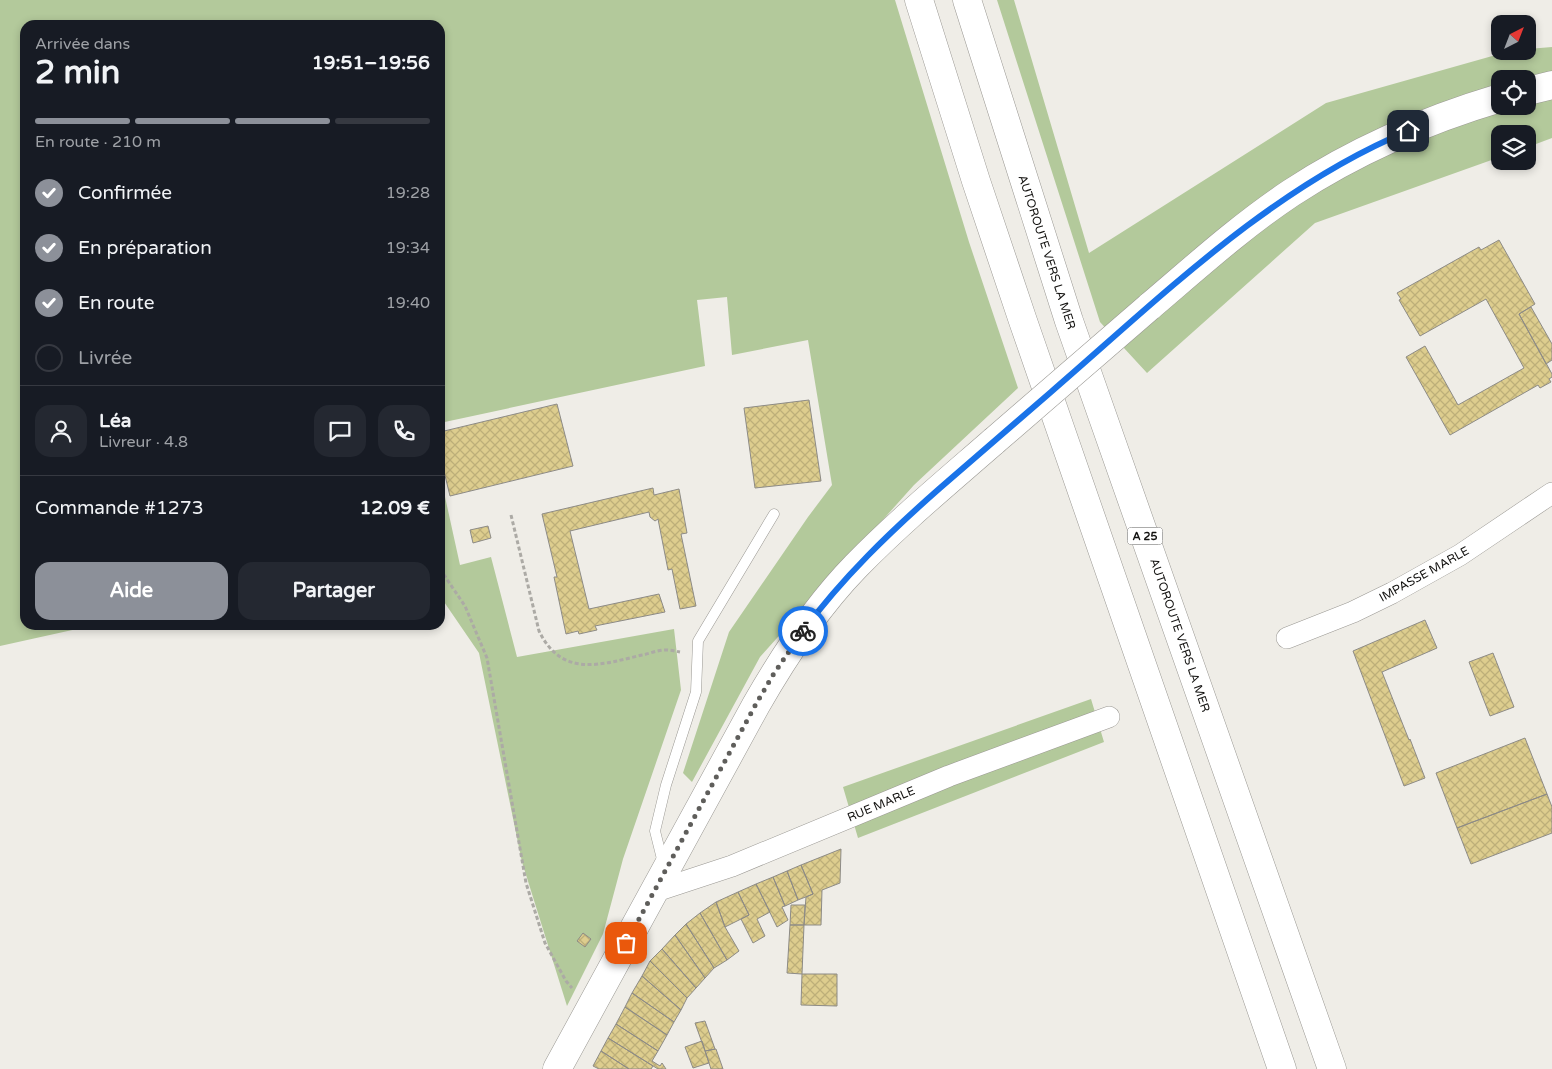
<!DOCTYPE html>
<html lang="fr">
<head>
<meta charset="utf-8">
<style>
  :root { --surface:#171b24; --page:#242831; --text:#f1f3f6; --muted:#9ea1a6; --line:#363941; --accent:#8c9099 }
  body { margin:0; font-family:"Varela Round",sans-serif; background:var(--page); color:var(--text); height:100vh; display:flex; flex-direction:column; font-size:19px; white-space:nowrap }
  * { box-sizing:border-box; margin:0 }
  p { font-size:16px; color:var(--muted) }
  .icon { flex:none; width:28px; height:28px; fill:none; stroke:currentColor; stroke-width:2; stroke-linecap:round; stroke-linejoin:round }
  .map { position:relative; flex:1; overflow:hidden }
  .panel { position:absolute; left:20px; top:20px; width:425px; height:610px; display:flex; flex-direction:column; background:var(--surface); border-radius:15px; box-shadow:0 2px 8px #0003 }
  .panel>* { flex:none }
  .needle { width:32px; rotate:42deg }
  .tools { position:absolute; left:1491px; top:15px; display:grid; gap:10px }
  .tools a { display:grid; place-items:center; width:45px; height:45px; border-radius:10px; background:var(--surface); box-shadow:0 2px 8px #0003; font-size:25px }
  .pin { position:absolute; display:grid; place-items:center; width:42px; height:42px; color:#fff; margin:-21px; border-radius:10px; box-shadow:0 2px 8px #0006 }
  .courier { position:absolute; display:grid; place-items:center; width:50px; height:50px; margin:-25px; border:4px solid #1a73e8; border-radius:50%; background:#fff; color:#222; box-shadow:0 1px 6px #0007 }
  .summary em { font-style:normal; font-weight:800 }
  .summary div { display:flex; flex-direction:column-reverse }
  .summary { display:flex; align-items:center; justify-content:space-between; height:85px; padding:0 15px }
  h1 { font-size:32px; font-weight:800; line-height:38px }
  .bar { display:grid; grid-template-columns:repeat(4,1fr); gap:8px 5px; align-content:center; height:60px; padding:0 15px }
  .bar i { height:6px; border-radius:4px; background:var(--line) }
  .bar .active { background:var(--accent) }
  .bar p { grid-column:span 4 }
  .line { display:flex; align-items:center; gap:12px; padding:0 15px; border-top:1px solid var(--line) }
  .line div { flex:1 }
  .round { display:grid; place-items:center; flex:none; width:52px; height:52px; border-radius:15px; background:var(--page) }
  ol { padding:0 15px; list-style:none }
  li { display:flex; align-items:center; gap:15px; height:55px }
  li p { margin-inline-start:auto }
  li .icon { padding:5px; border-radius:50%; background:var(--accent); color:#fff; stroke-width:4 }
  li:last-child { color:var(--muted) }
  li i { width:28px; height:28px; border:2px solid var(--line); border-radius:50% }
  .primary-button { display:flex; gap:10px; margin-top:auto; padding:10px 15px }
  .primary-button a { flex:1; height:58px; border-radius:15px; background:var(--accent); color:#fff; font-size:20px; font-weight:800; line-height:58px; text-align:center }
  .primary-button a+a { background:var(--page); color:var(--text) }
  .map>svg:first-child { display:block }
  .grass { fill:#b3c99b; fill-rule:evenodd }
  .building { fill:url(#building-cross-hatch); stroke:#8d8b86 }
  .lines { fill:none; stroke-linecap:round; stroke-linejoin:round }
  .lane-casing { stroke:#9a9893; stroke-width:11 }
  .street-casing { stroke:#9a9893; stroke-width:22 }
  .secondary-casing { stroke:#9a9893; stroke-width:29 }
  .highway-casing { stroke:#9a9893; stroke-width:29 }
  .path { stroke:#acaaa5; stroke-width:3; stroke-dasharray:4 2.5; stroke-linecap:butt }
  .lane { stroke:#fff; stroke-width:10 }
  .street { stroke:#fff; stroke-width:21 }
  .secondary { stroke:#fff; stroke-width:28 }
  .highway { stroke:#fff; stroke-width:28 }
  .secondary-bridge-casing { stroke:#9a9893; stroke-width:29; stroke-linecap:butt }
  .secondary-bridge { stroke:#fff; stroke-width:28 }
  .done { stroke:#5f5e5b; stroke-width:5; stroke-dasharray:0 9 }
  .route { stroke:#1a73e8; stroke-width:6 }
  .labels { text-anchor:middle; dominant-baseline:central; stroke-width:4.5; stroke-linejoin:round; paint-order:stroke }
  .shield { fill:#fff; stroke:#595857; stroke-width:1 }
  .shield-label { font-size:11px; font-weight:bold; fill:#12110f }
  .street-label { font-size:12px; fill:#12110f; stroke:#fff }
</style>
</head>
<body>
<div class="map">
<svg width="1552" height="1069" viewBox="0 0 1552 1069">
  <defs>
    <pattern id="building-cross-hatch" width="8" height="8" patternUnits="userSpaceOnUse" patternTransform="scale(1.25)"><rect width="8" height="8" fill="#ddcd8e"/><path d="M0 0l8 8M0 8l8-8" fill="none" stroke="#bdaf79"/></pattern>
  </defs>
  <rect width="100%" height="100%" fill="#efede7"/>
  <path class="grass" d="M0,0h895l74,242 49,146 -104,97 -154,172 -68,125 -9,-9 46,-141 79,-115 24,-32 -24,-145 -76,15 -5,-58 -30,3 8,66 -265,57v-398h-415v600h70l-95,21z
    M997,0h17l75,253 237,-150 184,-52h18v-2l24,-2v91l-24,9v-13h-28v23l-185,66 -168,150 -47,-51zM1500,79h28v27h-28z
    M440,474l20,91 31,-8 26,100 157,-28 7,61 -58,169 -20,75 -36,72 -45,-144 -43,-209 -39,-57z
    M1091,699l13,43 -246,96 -15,-51z"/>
  <path class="building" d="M1499,240l36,64 -16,10 33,60v3l-3,2 2,3 -11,6 -2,-3 -88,50 -44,-78 19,-11 33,59 66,-37 -38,-69 -66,37 -21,-36 2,-1 -4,-6 82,-46 2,3z
    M1531,307l21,37v16l-6,4 -27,-50z
    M809,400l12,81 -66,7 -11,-80z
    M557,404l16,62 -123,30 -10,-41v-23z
    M653,488l1,7 25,-6 8,44 -6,1 15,72 -16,3 -8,-40 -4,1 -10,-51 -3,2 -5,-4 -1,-5 -79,19 19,78 70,-15 6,18 -70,14 2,4 -18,4 -1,-3 -12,3 -12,-57h3l-15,-63z
    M488,526l3,12 -18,5 -3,-13z
    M1425,620l12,28 -55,24 27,68 1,-1 15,39 -21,8 -51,-135z
    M1493,653l21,54 -24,9 -21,-54z
    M1525,738l22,56 -90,34 -21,-55z
    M1547,794l5,13v26l-81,31 -14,-36z
    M841,849l-1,34 -18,7 -1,35h-17l2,-28 7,-3 -12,-29z
    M801,865l12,29 -15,6 -11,-29z
    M787,871l11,29 -13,6 -12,-29z
    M773,877l12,29 -3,1 6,13 -11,7 -21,-43z
    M756,884l14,28 -13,7 8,17 -12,7 -12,-24 8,-4 -11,-23z
    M738,892l11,23 -24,12 -9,-25z
    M716,902l9,25 14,24 -12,9 -27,-47z
    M791,905h14l-1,20h-14z
    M700,913l27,47 -13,8 -28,-44z
    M686,924l28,44 -9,10 -30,-43z
    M790,925h14l-2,49 -15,-1z
    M583,933l8,6 -6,8 -8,-6z
    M675,935l30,43 -9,10 -34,-39z
    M662,949l34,39 -9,10 -37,-37z
    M650,961l37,37 -6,12 -39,-34z
    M802,974h35v32l-36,-1z
    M642,976l39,34 -7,12 -42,-29z
    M632,993l42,29 -7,13 -42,-28z
    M625,1007l42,28 -9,16 -42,-27z
    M705,1021l10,28 -10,2 -10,-28z
    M616,1024l42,27 -6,10 8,5 2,-3 4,6h-8l-50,-31z
    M608,1038l45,28 -2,3h-22l-28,-18z
    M702,1041l7,22 -16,5 -8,-21z
    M716,1049l7,20h-12l-6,-18z
    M601,1051l28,18h-30l-6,-3z"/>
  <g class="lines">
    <g class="lane-casing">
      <path id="lane" d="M663,863l-8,-32 11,-46 30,-93 2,-51 76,-127"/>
    </g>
    <g class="street-casing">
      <path id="street" d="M1287,638l66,-26 39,-19 68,-38 92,-62
        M653,892l79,-26 217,-90 160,-59"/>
    </g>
    <g class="secondary-casing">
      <path id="secondary" d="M1528,91l24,-6
        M1149,307c46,-39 91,-80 142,-114 64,-42 135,-73 209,-95
        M557,1069l199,-364c28,-49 60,-98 100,-139 43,-44 91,-84 138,-125"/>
    </g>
    <g class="highway-casing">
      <path id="highway" d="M919,0l57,181 47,140 259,748
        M967,0l102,321 263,748"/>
    </g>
    <path class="path" d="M511,515l28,116c23,47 61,34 103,24 7,-1 15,-5 23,-5 5,0 10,1 15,2
      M440,569l25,37 22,52 39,225 19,60 21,38 6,7"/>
    <use href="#lane" class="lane"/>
    <use href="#street" class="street"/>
    <use href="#secondary" class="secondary"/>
    <use href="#highway" class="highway"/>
    <g class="secondary-bridge-casing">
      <path id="secondary-bridge" d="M994,441l155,-134"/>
    </g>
    <use href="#secondary-bridge" class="secondary-bridge"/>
  </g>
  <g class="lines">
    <path class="done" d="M626,943l130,-239 17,-29 30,-44"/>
    <path class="route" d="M803,631c40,-54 87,-99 137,-143 37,-32 74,-64 111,-96 111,-96 220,-204 357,-261"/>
  </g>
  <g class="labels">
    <rect class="shield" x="1127.5" y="527.5" width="35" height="17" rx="4"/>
    <g class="shield-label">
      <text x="1145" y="536">A 25</text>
    </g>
    <g class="street-label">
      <text transform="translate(1047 252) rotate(72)">AUTOROUTE VERS LA MER</text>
      <text transform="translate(1424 574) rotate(-29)">IMPASSE MARLE</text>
      <text transform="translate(1180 635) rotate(71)">AUTOROUTE VERS LA MER</text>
      <text transform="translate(881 804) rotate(-23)">RUE MARLE</text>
    </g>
  </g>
</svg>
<div class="tools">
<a><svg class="needle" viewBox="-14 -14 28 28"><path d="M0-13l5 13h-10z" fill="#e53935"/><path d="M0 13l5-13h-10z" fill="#9ea1a6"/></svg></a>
<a><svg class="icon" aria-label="locate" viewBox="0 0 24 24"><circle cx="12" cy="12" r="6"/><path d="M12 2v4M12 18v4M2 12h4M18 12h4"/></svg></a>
<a><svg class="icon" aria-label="layers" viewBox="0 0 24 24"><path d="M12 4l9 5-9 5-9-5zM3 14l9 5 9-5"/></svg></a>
</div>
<div class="pin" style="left:626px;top:943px;background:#ea580c"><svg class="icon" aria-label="bag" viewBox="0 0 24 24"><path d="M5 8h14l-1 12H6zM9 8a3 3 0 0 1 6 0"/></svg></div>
<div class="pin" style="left:1408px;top:131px;background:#1f2937"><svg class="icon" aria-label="home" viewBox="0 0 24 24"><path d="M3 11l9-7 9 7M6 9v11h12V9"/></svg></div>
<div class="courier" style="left:803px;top:631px"><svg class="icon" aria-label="bike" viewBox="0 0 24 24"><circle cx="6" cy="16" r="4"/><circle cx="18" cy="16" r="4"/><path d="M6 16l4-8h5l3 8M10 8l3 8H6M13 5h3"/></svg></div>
<section class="panel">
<div class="summary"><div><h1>2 min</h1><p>Arrivée dans</p></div><em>19:51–19:56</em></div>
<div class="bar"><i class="active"></i><i class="active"></i><i class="active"></i><i></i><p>En route · 210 m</p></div>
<ol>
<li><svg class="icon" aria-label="check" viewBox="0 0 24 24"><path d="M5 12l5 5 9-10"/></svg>Confirmée<p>19:28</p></li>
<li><svg class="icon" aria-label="check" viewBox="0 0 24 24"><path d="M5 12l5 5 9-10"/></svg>En préparation<p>19:34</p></li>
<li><svg class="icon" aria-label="check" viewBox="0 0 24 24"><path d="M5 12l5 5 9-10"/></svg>En route<p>19:40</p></li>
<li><i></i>Livrée</li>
</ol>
<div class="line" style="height:90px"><a class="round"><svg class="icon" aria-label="person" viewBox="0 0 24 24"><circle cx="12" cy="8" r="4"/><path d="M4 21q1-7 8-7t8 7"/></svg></a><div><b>Léa</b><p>Livreur · 4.8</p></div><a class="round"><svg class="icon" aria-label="chat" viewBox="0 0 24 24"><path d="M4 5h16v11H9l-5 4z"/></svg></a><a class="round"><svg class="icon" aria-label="phone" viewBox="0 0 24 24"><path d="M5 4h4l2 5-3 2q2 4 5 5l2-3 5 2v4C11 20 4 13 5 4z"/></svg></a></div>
<div class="line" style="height:65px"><div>Commande #1273</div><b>12.09 €</b></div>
<div class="primary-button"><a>Aide</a><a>Partager</a></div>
</section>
</div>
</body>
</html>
